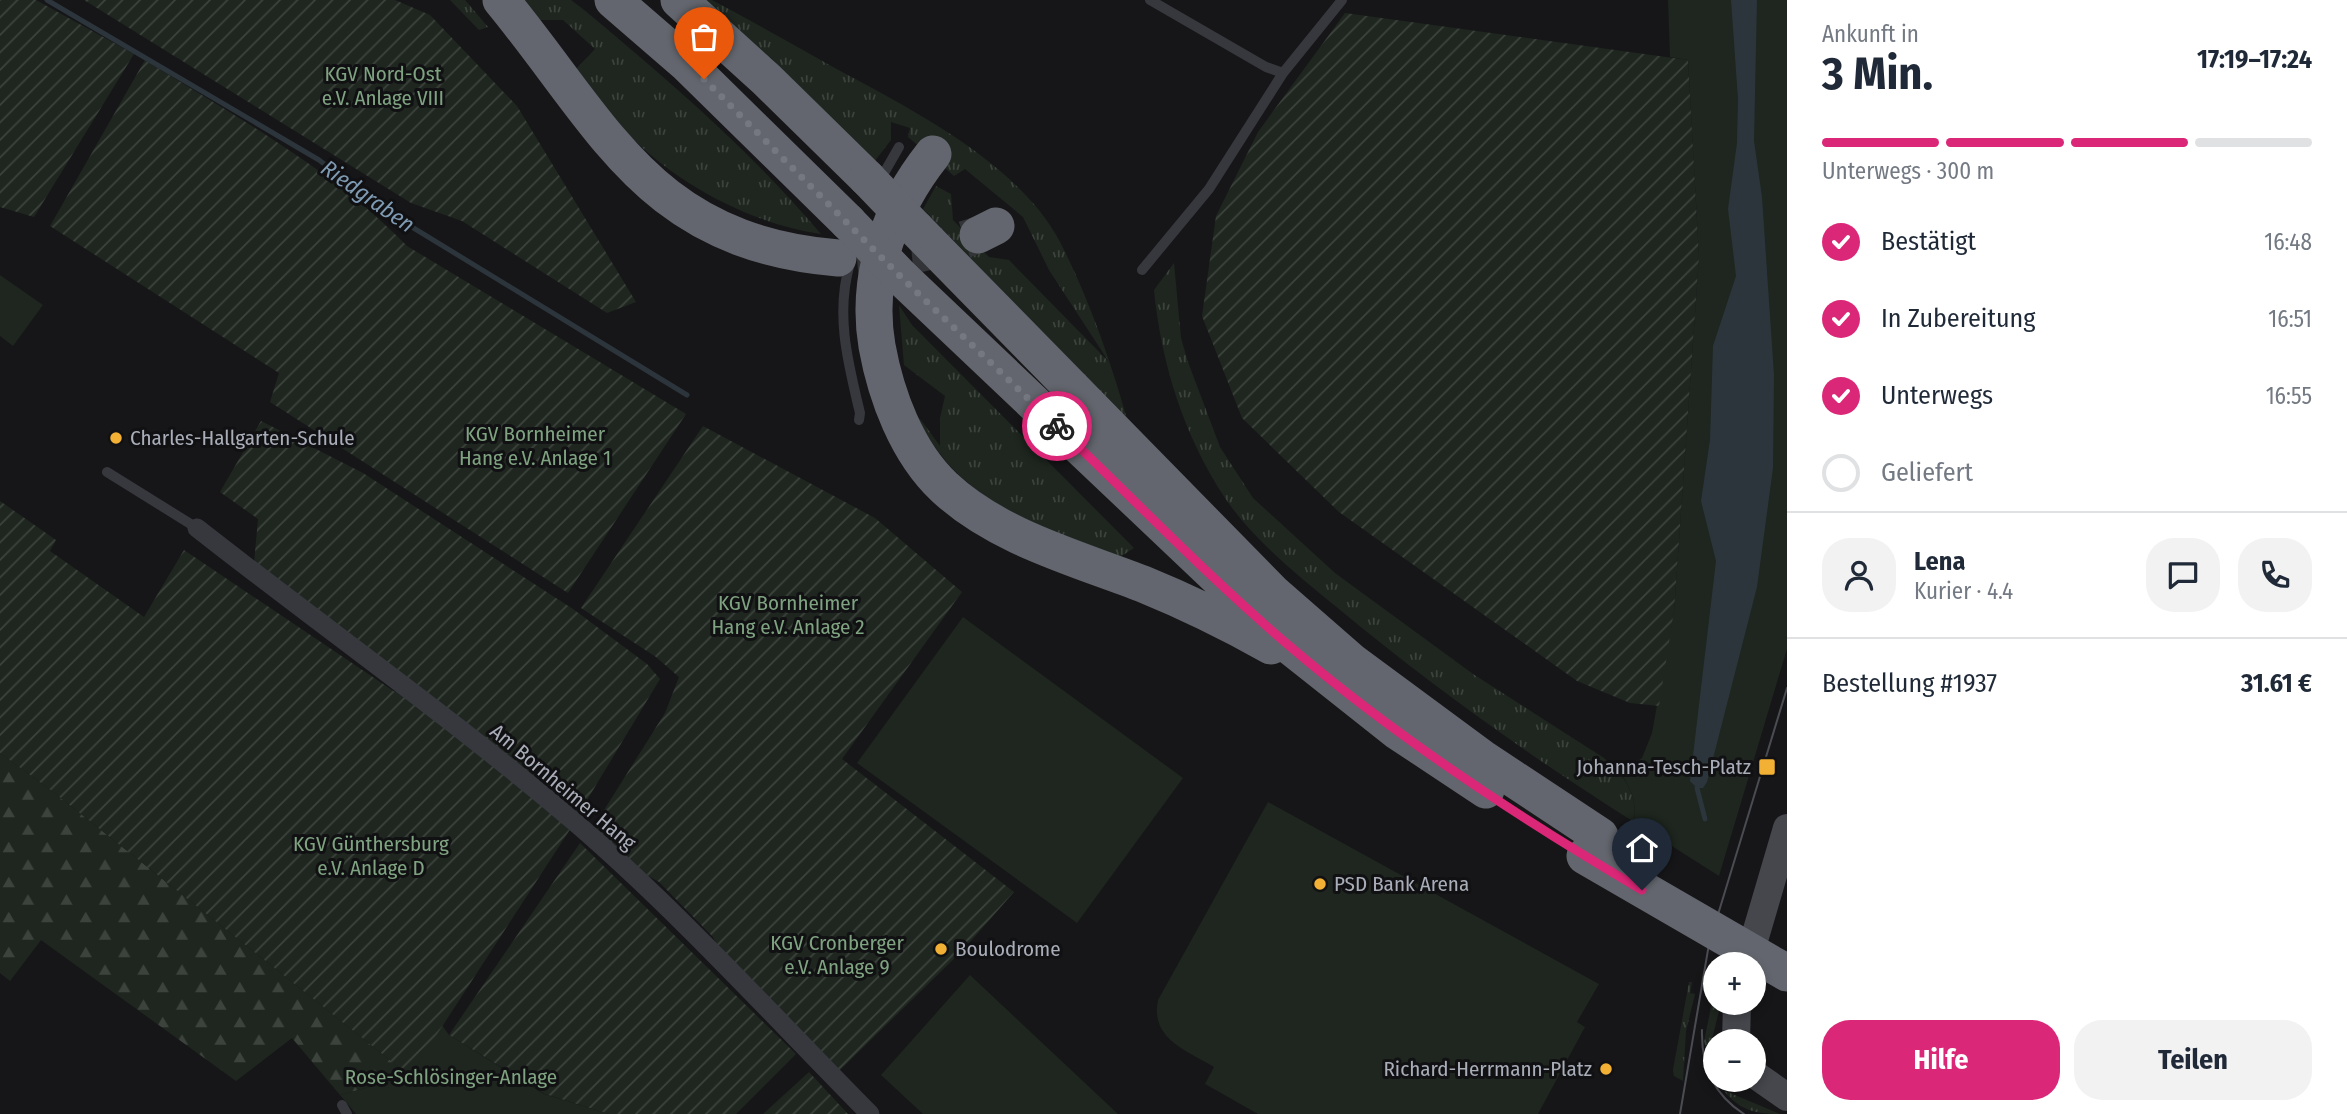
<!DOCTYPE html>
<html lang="de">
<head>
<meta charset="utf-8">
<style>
  :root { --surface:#fff; --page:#f2f2f3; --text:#1f2937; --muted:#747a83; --line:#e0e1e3; --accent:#db2777 }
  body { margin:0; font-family:"Fira Sans Condensed",sans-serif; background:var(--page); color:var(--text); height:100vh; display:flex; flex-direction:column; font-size:26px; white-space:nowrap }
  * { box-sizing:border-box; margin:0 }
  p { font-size:23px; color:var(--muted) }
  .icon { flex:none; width:38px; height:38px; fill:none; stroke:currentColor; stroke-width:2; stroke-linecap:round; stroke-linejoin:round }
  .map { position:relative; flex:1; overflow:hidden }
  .side { display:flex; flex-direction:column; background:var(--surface); width:560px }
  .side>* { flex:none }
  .fabs { position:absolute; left:1703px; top:952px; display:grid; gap:14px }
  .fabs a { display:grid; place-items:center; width:63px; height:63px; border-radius:50%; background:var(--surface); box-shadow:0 4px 10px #0003; font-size:35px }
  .pin { position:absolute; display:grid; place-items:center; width:60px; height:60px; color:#fff; margin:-72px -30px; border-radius:50% 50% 50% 0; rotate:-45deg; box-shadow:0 0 7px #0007 }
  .pin .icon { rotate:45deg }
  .courier { position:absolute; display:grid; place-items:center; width:70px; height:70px; margin:-35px; border:5px solid #db2777; border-radius:50%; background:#fff; color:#222; box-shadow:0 2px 9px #0007 }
  .summary em { font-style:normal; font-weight:700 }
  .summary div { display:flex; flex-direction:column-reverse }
  .summary { display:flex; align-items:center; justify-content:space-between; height:119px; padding:0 35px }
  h1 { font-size:46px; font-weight:700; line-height:52px }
  .bar { display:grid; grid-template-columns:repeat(4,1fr); gap:10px 7px; align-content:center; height:84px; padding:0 35px }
  .bar i { height:9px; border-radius:5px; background:var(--line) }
  .bar .active { background:var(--accent) }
  .bar p { grid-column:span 4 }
  .line { display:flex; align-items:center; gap:18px; padding:0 35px; border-top:2px solid var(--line) }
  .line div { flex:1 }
  .round { display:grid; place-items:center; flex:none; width:74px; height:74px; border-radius:28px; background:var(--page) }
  ol { padding:0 35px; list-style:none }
  li { display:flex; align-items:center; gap:21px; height:77px }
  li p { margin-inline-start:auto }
  li .icon { padding:7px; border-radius:50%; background:var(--accent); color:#fff; stroke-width:4 }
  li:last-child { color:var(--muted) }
  li i { width:38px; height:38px; border:4px solid var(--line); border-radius:50% }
  .primary-button { display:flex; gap:14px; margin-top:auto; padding:14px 35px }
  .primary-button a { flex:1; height:80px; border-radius:28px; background:var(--accent); color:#fff; font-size:28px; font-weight:700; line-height:80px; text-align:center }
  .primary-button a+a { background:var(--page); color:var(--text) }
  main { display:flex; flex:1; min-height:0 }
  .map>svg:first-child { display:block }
  .grass { fill:url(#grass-tufts) }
  .forest { fill:url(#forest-firs) }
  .park { fill:#1e261f }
  .garden { fill:url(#garden-furrows) }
  .water { fill:#2c353c }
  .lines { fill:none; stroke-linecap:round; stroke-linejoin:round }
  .stream { stroke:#2c353c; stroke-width:5 }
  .motorway-tunnel { stroke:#333438; stroke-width:37; stroke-dasharray:37 18; stroke-linecap:butt }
  .service { stroke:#37383d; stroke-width:10 }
  .minor { stroke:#37383d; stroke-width:19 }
  .secondary { stroke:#45474d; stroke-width:28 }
  .motorway { stroke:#63666e; stroke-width:37 }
  .tram { stroke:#4a4c52; stroke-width:2 }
  .motorway-bridge { stroke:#63666e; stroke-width:37 }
  .done { stroke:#757880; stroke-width:7; stroke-dasharray:0 12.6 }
  .route { stroke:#db2777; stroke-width:9 }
  .poi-dot { fill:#f2b134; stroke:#111113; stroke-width:2.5 }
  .labels { text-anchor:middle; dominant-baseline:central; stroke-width:6; stroke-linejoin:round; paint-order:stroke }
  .park-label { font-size:21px; fill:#7fa381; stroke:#111113 }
  .poi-label { font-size:21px; fill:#a8adb8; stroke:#111113; text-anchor:start }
  .street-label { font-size:21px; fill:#a8adb8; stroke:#111113 }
  .water-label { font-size:23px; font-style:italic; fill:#7f9bb3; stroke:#111113 }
</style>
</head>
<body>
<main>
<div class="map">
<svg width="1787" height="1114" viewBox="0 0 1787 1114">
  <defs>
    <pattern id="grass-tufts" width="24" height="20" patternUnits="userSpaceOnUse" patternTransform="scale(1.75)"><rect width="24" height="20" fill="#1e261f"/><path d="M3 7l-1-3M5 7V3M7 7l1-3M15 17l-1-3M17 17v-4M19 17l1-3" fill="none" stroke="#3c433d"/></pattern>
    <pattern id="forest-firs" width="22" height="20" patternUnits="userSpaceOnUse" patternTransform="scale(1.75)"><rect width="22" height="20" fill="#1e261f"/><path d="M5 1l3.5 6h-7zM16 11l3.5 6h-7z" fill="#3c433d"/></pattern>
    <pattern id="garden-furrows" width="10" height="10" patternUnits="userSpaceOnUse" patternTransform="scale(1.75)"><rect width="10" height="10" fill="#1e261f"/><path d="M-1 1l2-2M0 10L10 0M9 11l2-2" fill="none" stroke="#3c433d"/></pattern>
  </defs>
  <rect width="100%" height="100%" fill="#161618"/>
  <path class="grass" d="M450,0h15l23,27 -9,3z
    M517,0h54l12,9c84,70 167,141 238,225 -73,-11 -148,-52 -198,-105 -18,-18 -32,-40 -48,-59l20,-21 -32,-29h-30z
    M693,0h19c41,22 81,44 121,67 76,41 184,95 226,173 29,56 51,119 68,179l-204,-210 13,-23 15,8 2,26 36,37 20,3 100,102 -60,-92 -26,-53 -58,-48 -11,7 -46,-39 2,-9 -19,-6v18l-17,22 -104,-105 -6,6z
    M1174,263l7,75 7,24 32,85 33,51 82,75 138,101 131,84c21,18 34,36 30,64 -103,-65 -201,-135 -295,-213 -40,-33 -85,-68 -114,-111 -41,-62 -64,-135 -71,-208z
    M899,305l13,20 222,223 -17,11c-57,-24 -119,-44 -164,-90 -14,-14 -26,-35 -38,-52l6,3 19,26v-28l5,-22 -41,-31z
    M1689,982h3l-2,11 5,1 -9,37 -3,50 -9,-5 -1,-6z
    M1713,997l2,6h6l-9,36 3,22 -2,15 -9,-34z
    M1723,1090l57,24c-26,0 -40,-4 -57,-24z"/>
  <path class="forest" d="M0,753l52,38 358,285 -70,19 -48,-57 -56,43 -195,-141 -31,41 -10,-8z"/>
  <path class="park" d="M1668,0h119v649l-68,227 -85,-54c3,-21 -3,-33 -14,-50l22,-14 10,-25 22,-122 25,-354 -11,-197 -18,-3z
    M0,275l43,30 -30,41 -13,-10z
    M963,617l220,161 -106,145 -220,-160z
    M1268,802l331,182 -22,38 8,5 -47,87h-280l-53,-30 9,-17c-28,-17 -64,-28 -56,-67z
    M970,975l148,139h-195l-42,-39z
    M442,1025l7,10 95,59 65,20h-253l-16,-19 70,-19z"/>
  <path class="garden" d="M0,0h36l98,54 -100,163 -34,-10z
    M84,0h311l35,15 87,91 119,196 -29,11 -145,-92 -51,-18z
    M1345,13l343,47 11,197 -25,354 -15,95 -29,-3 -53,-22 -238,-169 -97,-94 -40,-102 14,-100 42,-84z
    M145,60c91,57 187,109 262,186l279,168 -118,179 -298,-191 9,-29 -229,-147z
    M261,421l102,52 210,136 74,55 13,15 -82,136 -324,-252 4,-44 -38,-27z
    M703,426l172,92 87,74 -120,167 172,133 -51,58 -125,122 -116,-116 -9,-19 -54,-55 -23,-13 -42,-43 71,-113 14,-36 -23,-20 -75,-49z
    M0,501l56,39 -6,11 94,66 40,-67 211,142 3,-3 173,139 -161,248 -358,-285 -52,-38z
    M580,843l216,211 -60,60h-127l-64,-20 -96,-59z
    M809,1072l39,42h-85z"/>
  <path class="water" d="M1731,0h26l-3,141 8,56 12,178 -1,93 -16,119 -50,195 -4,6h-6l-7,-7 26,-220 -15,-60 9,-61 3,-94 23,-70 -8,-67 9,-66 1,-44z"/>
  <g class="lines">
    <path class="stream" d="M47,0l272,160 70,53 298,182
      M1697,788l8,31"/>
    <path class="motorway-tunnel" d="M857,259l66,-6 55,-18"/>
    <path class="service" d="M1150,0l116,67 17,6
      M880,180l19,-33
      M850,263c-15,51 -2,100 10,150l-1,7
      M1142,270l67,-81 74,-116 59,-73
      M107,472l90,56
      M342,1105l5,9"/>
    <path class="minor" d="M197,528c126,99 258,192 380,296 103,89 197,193 293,290"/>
    <path class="secondary" d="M1747,964l40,-136
      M1736,1041l1,-38
      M1754,1074l33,23"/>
    <path class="motorway" d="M501,0c106,129 148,242 337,258
      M613,0l74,64 161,158
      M679,0l87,79 101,99
      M933,154c-43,54 -68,122 -56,192 9,50 30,106 67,141 53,50 132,71 199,97 44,18 87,39 128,62
      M916,229l357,364 79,69 130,96 118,78
      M978,235l18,-9
      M903,279l388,368 106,84 89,59"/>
    <path class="tram" d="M1702,1030c-1,36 12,65 42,84
      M1680,1114l29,-170 78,-256"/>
    <path class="motorway-bridge" d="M867,178l49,51
      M848,222l55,57
      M1585,856l202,117"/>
  </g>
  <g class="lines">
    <path class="done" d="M704,79l199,200 154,147"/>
    <path class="route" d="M1057,426c78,74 153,153 236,223 107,91 228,170 349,241"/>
  </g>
  <g class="poi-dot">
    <circle cx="116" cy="438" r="7"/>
    <rect x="1758" y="758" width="18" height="18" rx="3.5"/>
    <circle cx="1320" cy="884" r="7"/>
    <circle cx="941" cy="949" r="7"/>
    <circle cx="1606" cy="1069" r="7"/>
  </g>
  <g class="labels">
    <g class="park-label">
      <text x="383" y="74">KGV Nord-Ost<tspan x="383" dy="24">e.V. Anlage VIII</tspan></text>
      <text x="535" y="434">KGV Bornheimer<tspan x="535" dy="24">Hang e.V. Anlage 1</tspan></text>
      <text x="788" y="603">KGV Bornheimer<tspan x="788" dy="24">Hang e.V. Anlage 2</tspan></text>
      <text x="371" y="844">KGV Günthersburg<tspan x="371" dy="24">e.V. Anlage D</tspan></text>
      <text x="837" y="943">KGV Cronberger<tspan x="837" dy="24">e.V. Anlage 9</tspan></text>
      <text x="451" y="1077">Rose-Schlösinger-Anlage</text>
    </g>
    <g class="poi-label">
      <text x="130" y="438">Charles-Hallgarten-Schule</text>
      <text x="1751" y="767" text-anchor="end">Johanna-Tesch-Platz</text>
      <text x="1334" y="884">PSD Bank Arena</text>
      <text x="955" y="949">Boulodrome</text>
      <text x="1592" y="1069" text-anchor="end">Richard-Herrmann-Platz</text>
    </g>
    <g class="street-label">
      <text transform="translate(563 787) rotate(40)">Am Bornheimer Hang</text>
    </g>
    <g class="water-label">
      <text transform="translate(368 196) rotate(35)">Riedgraben</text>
    </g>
  </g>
</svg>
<div class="fabs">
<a>+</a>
<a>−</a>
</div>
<div class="pin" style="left:704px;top:79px;background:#ea580c"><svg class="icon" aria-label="bag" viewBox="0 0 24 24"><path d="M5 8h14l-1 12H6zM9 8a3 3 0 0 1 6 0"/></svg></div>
<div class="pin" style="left:1642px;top:890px;background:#1f2937"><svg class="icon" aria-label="home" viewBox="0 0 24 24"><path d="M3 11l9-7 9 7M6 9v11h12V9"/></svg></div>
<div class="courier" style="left:1057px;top:426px"><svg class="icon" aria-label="bike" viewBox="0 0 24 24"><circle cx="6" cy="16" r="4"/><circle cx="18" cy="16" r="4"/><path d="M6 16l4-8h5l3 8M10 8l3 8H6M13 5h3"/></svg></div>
</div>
<section class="side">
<div class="summary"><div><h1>3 Min.</h1><p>Ankunft in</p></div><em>17:19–17:24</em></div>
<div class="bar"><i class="active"></i><i class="active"></i><i class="active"></i><i></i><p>Unterwegs · 300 m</p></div>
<ol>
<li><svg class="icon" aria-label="check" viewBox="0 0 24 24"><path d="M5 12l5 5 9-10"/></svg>Bestätigt<p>16:48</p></li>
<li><svg class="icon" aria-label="check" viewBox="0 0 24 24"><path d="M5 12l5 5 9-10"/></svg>In Zubereitung<p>16:51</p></li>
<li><svg class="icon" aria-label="check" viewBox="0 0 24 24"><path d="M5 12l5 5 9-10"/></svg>Unterwegs<p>16:55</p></li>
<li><i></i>Geliefert</li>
</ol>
<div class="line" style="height:126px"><a class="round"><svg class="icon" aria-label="person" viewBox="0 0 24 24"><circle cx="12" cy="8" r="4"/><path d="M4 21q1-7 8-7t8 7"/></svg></a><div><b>Lena</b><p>Kurier · 4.4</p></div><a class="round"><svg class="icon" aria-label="chat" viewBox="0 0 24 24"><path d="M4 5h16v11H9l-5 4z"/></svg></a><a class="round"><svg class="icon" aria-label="phone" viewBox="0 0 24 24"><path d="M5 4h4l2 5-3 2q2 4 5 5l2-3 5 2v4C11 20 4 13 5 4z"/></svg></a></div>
<div class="line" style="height:91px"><div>Bestellung #1937</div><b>31.61 €</b></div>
<div class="primary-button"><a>Hilfe</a><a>Teilen</a></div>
</section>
</main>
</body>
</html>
